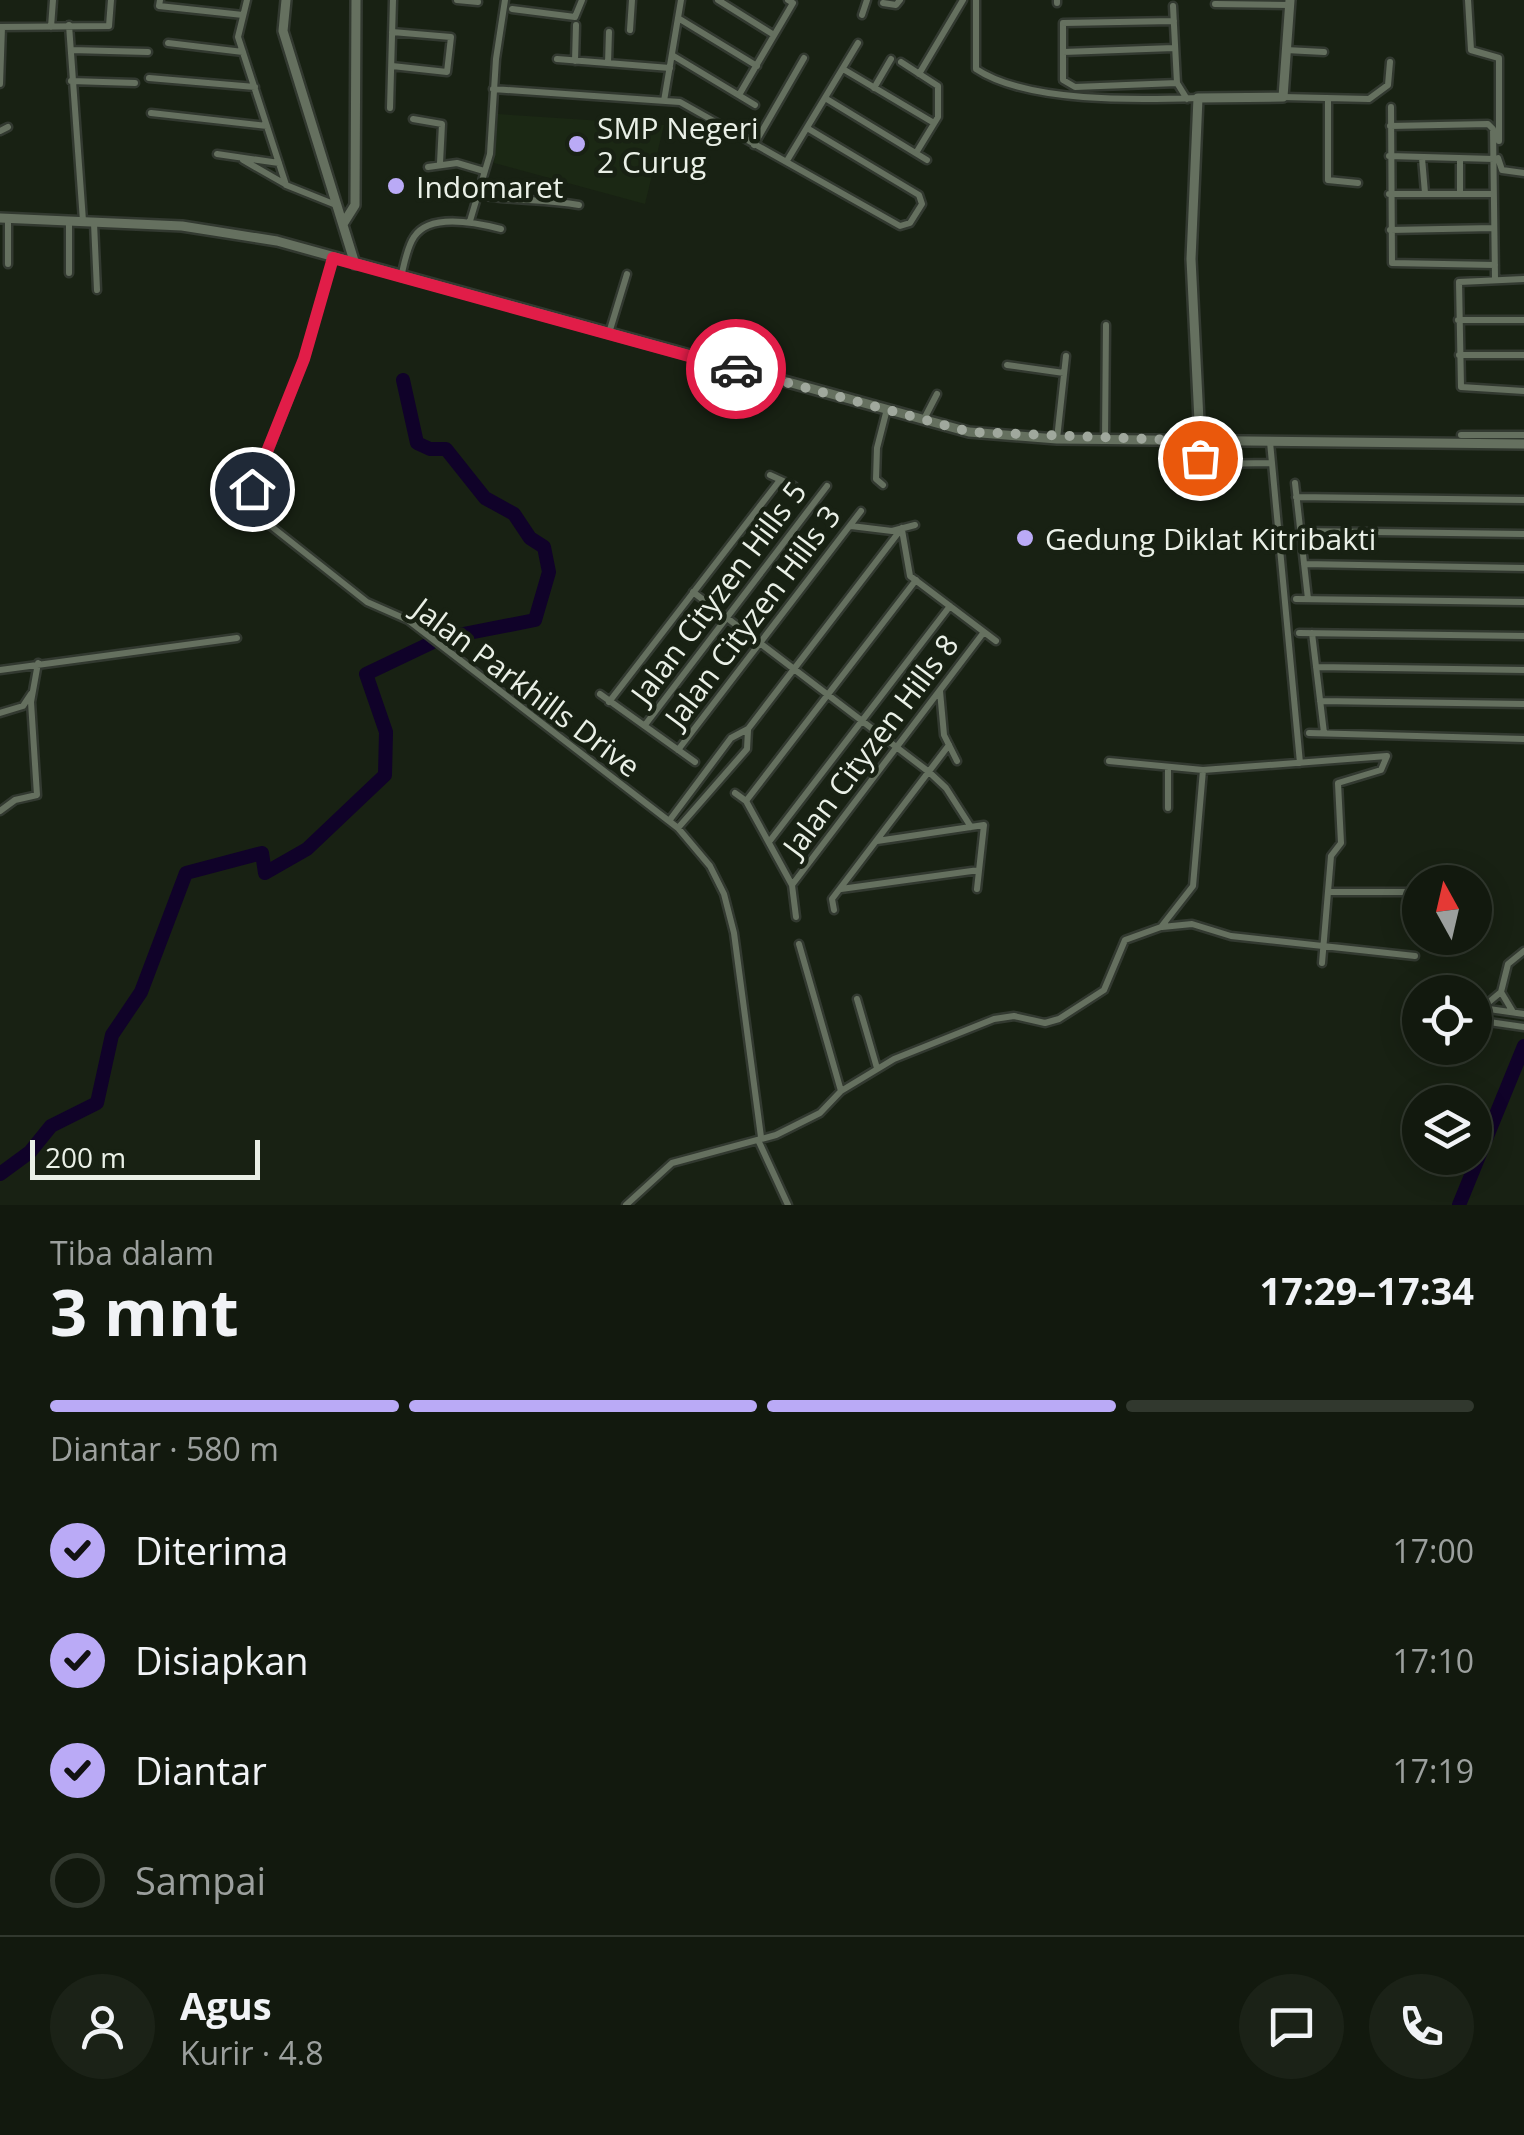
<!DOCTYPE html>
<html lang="id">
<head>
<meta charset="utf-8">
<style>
  :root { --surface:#12190e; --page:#1b2217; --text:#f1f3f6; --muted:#9ca09e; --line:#31382e; --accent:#baaaf6 }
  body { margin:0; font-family:"Open Sans",sans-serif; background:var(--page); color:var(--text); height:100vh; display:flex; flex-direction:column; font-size:38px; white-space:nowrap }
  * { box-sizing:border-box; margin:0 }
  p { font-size:32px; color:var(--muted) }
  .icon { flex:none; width:55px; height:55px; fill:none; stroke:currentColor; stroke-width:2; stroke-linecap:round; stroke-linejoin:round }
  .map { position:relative; height:1205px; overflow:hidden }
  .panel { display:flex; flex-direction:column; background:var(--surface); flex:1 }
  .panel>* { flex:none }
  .needle { width:65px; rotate:352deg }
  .controls { position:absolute; left:1402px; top:865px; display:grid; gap:20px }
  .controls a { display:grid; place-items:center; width:90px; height:90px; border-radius:50%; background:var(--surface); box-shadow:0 5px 25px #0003,0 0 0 2px var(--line); font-size:50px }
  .scale { position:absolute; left:30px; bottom:25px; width:230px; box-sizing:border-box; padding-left:10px; border:5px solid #eaf0e7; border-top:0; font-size:28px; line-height:35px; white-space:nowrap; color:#eaf0e7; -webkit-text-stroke:8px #182113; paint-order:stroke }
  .pin { position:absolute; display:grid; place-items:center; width:85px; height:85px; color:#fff; margin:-42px; border:5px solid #fff; border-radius:50%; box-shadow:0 2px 10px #0007 }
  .courier { position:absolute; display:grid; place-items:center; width:100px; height:100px; margin:-50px; border:8px solid #e11d48; border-radius:50%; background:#fff; color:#222; box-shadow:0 2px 12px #0007 }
  .summary em { font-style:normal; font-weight:700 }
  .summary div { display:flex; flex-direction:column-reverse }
  .summary { display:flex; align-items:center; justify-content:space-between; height:170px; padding:0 50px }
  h1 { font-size:65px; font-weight:700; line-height:75px }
  .bar { display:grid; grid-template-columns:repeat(4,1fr); gap:15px 10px; align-content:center; height:120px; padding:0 50px }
  .bar i { height:12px; border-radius:8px; background:var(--line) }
  .bar .on { background:var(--accent) }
  .bar p { grid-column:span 4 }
  .line { display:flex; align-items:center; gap:25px; padding:0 50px; border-top:2px solid var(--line) }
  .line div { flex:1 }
  .round { display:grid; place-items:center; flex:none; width:105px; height:105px; border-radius:52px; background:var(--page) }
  ol { padding:0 50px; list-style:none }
  li { display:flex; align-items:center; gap:30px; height:110px }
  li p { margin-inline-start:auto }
  li .icon { padding:10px; border-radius:50%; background:var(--accent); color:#111; stroke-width:4 }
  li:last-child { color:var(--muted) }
  li i { width:55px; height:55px; border:5px solid var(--line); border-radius:50% }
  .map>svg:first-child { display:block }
  .built { fill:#1b2814 }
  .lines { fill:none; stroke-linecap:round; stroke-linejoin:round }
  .river { stroke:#100229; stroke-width:14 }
  .minor-casing { stroke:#323930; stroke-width:11 }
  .tertiary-casing { stroke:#323930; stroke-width:14 }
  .minor { stroke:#65705f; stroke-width:6 }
  .tertiary { stroke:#65705f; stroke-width:9 }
  .done { stroke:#a0a89d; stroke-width:10; stroke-dasharray:0 18 }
  .route { stroke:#e11d48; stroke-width:12 }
  .poi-dot { fill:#baaaf6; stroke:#182113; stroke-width:4 }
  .labels { text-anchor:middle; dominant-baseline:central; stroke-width:9; stroke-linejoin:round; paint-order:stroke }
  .poi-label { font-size:30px; fill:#eaf0e7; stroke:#182113; text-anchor:start }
  .street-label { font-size:30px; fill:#eaf0e7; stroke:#182113 }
</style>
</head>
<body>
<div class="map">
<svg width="1524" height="1205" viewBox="0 0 1524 1205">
  <rect width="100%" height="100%" fill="#182113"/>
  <path class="built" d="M498,114l166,11 -19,79 -151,-41z"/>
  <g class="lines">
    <path class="river" d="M403,380l14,63 13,6h16l39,49 29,16 16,24 14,9 5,25 -14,48 -92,18
      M0,1174l30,-22 21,-26 46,-23 15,-68 29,-43 45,-119 76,-20 3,20 42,-24 78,-74 1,-43 -20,-58 65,-31
      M1459,1205l65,-159"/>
    <g class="minor-casing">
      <path id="minor" d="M160,0l-1,6 84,9
        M247,0l-9,37 48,148 50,20
        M457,0l21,2
        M718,0l56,35
        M976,0v69c51,34 161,31 222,29
        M1057,0v3
        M1468,0l3,50 28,8v83
        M883,3l13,2 4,-5
        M1215,4l75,1
        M1173,6l4,77 10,16
        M512,9l63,8 7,-17
        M862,15l5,-15
        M678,18l79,48
        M1174,21l-111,2v57l12,7 102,-4
        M69,25l14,196
        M0,27l109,-1 2,-26
        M51,27l2,-27
        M630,30l2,-30
        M168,43l75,9
        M71,50l77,2
        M1286,50l38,2
        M1063,52l111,-4
        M672,55l83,50
        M557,59l113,9
        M575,61l1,-36
        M901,62l37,24v31l-22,36
        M608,63l1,-31
        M392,66l55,6 4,-35 -59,-5
        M843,69l91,54
        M919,74l44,-74
        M149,78l106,9
        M71,81l64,2
        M0,84l2,-57
        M874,88l17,-29
        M493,89l187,13 220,124 10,-3 12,-19 -3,-9 -112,-67
        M739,95l54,-92 -5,-3
        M1283,97l86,2 19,-14 2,-23
        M825,98l102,62
        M664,101l17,-101
        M1328,101v79l30,3
        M1391,107l1,156 103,2
        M390,108l3,-108
        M151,113l116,13
        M413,119l29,5 -2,39
        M1390,126l98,-2 5,5 2,149
        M0,131l8,-4
        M754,145l50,-87
        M217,154l62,9
        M1389,156l105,3
        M1422,158l3,35
        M1498,158l4,12 22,3
        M788,159l70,-116
        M1460,159v35
        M243,160l42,24
        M428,167l29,-4 27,8
        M1389,194h104
        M478,195c36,6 66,4 101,10
        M8,218v46
        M470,221l20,-67 6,-95 9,-59
        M94,223l3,67
        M1390,230l104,-2
        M333,258l-29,101 -51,130 4,26 110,87 41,18 270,208 32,38 14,28 10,39 27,204
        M69,273v-52
        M401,277c3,-12 6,-30 13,-40 16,-25 64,-14 87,-8
        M1524,279l-65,3 2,105 63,4
        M1458,320h66
        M609,333l18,-59
        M1459,355h65
        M1007,365l57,8
        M924,419l13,-25
        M1461,435h63
        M1057,439l9,-83
        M1105,439l1,-114
        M1200,441l5,23 67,-1 28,300
        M1270,442l2,21
        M770,475l24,11
        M1295,483l13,116
        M883,485l-7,-6 1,-31 10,-39
        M1296,497l228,3
        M851,526l41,5 23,-6
        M902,530l8,46 86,65
        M1300,531l224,3
        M1304,564l220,4
        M693,592l236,180 17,16 25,39
        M1296,599l228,3
        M1299,633l225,3
        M1312,633l12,100
        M1316,667l208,3
        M0,670l237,-32
        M940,691l4,44 13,26
        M600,694l95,68
        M1320,701l204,3
        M609,702l171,-222
        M0,713l23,-7 8,-12
        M645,725l182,-239
        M1309,733l215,6
        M678,750l183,-239
        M1109,761l94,9 184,-14 -6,14 -43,13 3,60 -10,13 -9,107
        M735,793l11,8 46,84 4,32
        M746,801l170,-221
        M1168,808v-40
        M0,811l15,-11 22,-5 -6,-93 7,-39
        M669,821l62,-83 17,-9 154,-201
        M678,828l69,-79 1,-19
        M877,841l107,-16 -7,64
        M769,842l181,-236
        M792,885l192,-253
        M841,889l138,-19
        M1329,892h91
        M834,910l-2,-11 117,-154
        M1162,927l30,-3 39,12 184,20
        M799,944l42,147
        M1501,992l12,20
        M857,999l20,69
        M1475,1007l49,7
        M1483,1007l18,-15 7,-28 16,-13
        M1475,1020l49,7
        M759,1142l29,63
        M626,1205l46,-42 104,-28 44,-22 21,-22 53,-32 100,-40 20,-3 31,7 14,-4 45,-29 21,-50 36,-13 32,-41 10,-116"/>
    </g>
    <g class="tertiary-casing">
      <path id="tertiary" d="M286,0l-3,31 72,233
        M0,218l182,8 95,15 692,191 88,7 467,5
        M343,224l12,-19 1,-205
        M1200,441l-9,-182 7,-161 85,-1 7,-97"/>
    </g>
    <use href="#minor" class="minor"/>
    <use href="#tertiary" class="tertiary"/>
  </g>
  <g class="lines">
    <path class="done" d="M736,369l234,63 230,9v17"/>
    <path class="route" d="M252,489l52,-130 29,-101 403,111"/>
  </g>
  <g class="poi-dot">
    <circle cx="577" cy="144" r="10"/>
    <circle cx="396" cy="186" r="10"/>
    <circle cx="1025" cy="538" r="10"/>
  </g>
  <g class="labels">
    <g class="poi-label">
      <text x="597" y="127">SMP Negeri<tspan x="597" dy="34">2 Curug</tspan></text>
      <text x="416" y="186">Indomaret</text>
      <text x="1045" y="538">Gedung Diklat Kitribakti</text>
    </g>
    <g class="street-label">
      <text transform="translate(718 592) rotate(-53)">Jalan Cityzen Hills 5</text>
      <text transform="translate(752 616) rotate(-53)">Jalan Cityzen Hills 3</text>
      <text transform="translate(527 687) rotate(37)">Jalan Parkhills Drive</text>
      <text transform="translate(870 745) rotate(-53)">Jalan Cityzen Hills 8</text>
    </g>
  </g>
</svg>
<div class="controls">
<a><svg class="needle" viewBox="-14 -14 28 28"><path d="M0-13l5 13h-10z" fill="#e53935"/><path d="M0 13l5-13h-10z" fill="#9ca09e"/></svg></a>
<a><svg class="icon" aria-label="locate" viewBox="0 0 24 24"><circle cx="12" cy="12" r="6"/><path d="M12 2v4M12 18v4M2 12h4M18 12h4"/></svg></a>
<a><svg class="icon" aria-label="layers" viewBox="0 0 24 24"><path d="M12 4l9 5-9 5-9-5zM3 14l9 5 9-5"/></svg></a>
</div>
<div class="scale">200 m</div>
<div class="pin" style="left:1200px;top:458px;background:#ea580c"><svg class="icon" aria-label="bag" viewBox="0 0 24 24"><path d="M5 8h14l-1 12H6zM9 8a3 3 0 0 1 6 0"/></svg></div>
<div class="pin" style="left:252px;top:489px;background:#1f2937"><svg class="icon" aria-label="home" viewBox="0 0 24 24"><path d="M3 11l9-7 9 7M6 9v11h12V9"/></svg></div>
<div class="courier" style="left:736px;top:369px"><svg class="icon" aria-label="car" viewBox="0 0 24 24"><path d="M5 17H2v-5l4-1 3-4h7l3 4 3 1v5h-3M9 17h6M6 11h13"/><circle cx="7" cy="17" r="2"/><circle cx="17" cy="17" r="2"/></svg></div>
</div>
<section class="panel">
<div class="summary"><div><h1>3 mnt</h1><p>Tiba dalam</p></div><em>17:29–17:34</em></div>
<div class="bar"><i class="on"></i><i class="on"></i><i class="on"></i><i></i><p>Diantar · 580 m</p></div>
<ol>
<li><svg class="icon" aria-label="check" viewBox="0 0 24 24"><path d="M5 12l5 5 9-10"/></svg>Diterima<p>17:00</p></li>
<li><svg class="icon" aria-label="check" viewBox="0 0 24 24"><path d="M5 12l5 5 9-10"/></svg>Disiapkan<p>17:10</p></li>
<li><svg class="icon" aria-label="check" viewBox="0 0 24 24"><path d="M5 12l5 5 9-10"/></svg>Diantar<p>17:19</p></li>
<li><i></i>Sampai</li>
</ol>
<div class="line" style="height:180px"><a class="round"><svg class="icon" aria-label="person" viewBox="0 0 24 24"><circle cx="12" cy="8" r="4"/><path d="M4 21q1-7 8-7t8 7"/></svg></a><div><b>Agus</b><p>Kurir · 4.8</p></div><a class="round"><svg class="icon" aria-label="chat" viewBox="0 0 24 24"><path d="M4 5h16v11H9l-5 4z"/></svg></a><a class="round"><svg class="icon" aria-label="phone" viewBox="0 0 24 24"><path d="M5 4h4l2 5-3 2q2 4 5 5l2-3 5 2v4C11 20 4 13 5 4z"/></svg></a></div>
</section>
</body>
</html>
